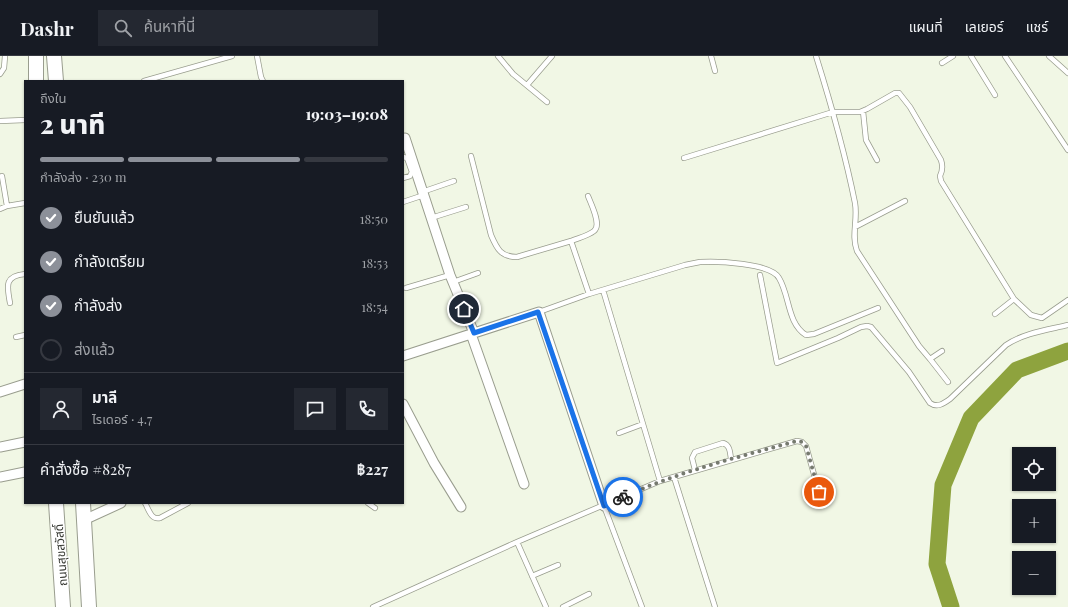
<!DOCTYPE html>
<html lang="th">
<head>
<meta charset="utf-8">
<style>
  :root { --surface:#171b24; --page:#242831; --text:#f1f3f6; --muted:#9ea1a6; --line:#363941; --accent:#8c9099 }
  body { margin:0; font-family:"Playfair Display","Noto Sans Thai",serif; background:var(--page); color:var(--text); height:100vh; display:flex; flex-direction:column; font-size:15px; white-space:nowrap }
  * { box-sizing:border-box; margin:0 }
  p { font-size:13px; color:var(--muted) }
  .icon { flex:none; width:22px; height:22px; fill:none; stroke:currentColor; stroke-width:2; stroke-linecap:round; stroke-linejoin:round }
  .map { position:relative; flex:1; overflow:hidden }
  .sheet { position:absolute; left:24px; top:24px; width:380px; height:424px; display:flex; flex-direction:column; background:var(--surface); border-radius:0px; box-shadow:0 1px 3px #0004 }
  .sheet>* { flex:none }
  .tools { position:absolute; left:1012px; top:391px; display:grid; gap:8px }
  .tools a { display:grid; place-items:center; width:44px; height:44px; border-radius:0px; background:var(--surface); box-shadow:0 1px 3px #0004; font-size:20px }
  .pin { position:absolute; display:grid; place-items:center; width:34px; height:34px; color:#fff; margin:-17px; border:2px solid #fff; border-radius:50%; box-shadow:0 1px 4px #0007 }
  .courier { position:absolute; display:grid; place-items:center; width:40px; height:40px; margin:-20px; border:3px solid #1a73e8; border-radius:50%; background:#fff; color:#222; box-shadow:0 1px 5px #0007 }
  .overview em { font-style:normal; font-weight:800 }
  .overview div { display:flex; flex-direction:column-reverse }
  .overview { display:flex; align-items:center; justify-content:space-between; height:68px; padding:0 16px }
  h1 { font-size:26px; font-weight:800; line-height:30px }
  .bar { display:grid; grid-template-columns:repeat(4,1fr); gap:6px 4px; align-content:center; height:48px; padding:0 16px }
  .bar i { height:5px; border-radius:3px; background:var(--line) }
  .bar .current { background:var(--accent) }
  .bar p { grid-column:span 4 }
  .line { display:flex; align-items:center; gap:10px; padding:0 16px; border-top:1px solid var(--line) }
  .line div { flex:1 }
  .round { display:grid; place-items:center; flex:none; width:42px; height:42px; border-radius:0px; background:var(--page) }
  ol { padding:0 16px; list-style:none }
  li { display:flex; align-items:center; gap:12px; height:44px }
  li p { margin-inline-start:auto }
  li .icon { padding:4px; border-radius:50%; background:var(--accent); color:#fff; stroke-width:4 }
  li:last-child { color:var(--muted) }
  li i { width:22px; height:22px; border:2px solid var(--line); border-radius:50% }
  header { display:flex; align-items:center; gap:24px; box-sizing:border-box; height:56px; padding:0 20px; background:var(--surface); border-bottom:1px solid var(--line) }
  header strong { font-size:19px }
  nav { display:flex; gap:22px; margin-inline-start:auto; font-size:14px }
  .search { width:280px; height:36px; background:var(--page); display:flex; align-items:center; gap:10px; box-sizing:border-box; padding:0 14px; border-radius:0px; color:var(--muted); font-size:15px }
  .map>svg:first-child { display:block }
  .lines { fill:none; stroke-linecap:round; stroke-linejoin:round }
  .river { stroke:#8ea33e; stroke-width:17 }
  .service-casing { stroke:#999d8e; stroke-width:6 }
  .minor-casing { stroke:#999d8e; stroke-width:11 }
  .primary-casing { stroke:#999d8e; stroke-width:16 }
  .service { stroke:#fff; stroke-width:4.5 }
  .minor { stroke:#fff; stroke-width:9 }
  .primary { stroke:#fff; stroke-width:14 }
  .done { stroke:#767a6f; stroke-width:4; stroke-dasharray:0 7.2 }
  .route { stroke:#1a73e8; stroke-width:5 }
  .labels { text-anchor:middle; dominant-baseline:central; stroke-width:3; stroke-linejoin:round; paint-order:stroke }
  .street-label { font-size:12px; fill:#343630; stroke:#fff }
</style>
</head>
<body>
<header>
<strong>Dashr</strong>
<div class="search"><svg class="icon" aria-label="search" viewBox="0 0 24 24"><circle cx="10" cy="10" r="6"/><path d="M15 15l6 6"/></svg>ค้นหาที่นี่</div>
<nav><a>แผนที่</a><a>เลเยอร์</a><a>แชร์</a></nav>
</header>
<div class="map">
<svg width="1068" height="551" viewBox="0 0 1068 551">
  <rect width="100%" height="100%" fill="#f1f7e5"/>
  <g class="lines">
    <path class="river" d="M951,551l-14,-43 6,-79 28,-67 46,-48 51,-19"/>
    <g class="service-casing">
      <path id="service" d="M257,0l4,21 2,4
        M498,0l15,18 34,28
        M711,0l4,15
        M816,0c15,48 29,97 39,147 3,17 -4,32 2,48l62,95 11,13 12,-8
        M971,0l24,39
        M1005,0l63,94
        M1049,0l19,17
        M942,7l11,-7
        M0,18l4,-6 1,-12
        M144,25l88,-25
        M527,29l25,-29
        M863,55l3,29 11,20
        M0,65l25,-1
        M471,100l20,79c6,14 10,22 26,22l54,-16 18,53
        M403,101l4,1 5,14 -2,4 -7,2
        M684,102l149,-46h27l7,-3 28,-16h4l11,14 31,53c2,6 2,10 -1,16l1,5 73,118 17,16 11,3 26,-18
        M2,120l5,30
        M422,136l32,-11
        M403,146l21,-7
        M0,153l7,-3 18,-3
        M431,162l35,-11
        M855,171l50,-26
        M571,185c7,-3 17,-5 23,-10 8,-6 -3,-27 -6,-35
        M760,219l17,88 61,-25 23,-11 6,-1 4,1 38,45 21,31c7,5 13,1 20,-4l56,-54c18,-12 41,-15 62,-20
        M453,226l25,-9
        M406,232l44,-13
        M10,247c-3,-17 -6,-27 15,-29
        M539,256l50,-18 96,-29c5,-1 10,-2 15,-3 16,-1 71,1 79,16 11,18 8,45 27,57l8,-1 64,-26
        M995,258l19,-15
        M16,281l9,-2
        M930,303l18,23
        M619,377l24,-9
        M695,414l-3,-12 3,-6 28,-9c7,2 7,9 8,16
        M674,421l41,130
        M660,425l137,-40 5,1 4,4 13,46
        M145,447c4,7 6,17 15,15l28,-15
        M368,447l7,5
        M604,450l38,101
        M517,486l29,65
        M532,520l26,-11
        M373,551l144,-65 143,-61 -57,-191
        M563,551l26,-13"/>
    </g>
    <g class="minor-casing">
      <path id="minor" d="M405,82l45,137 24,58
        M471,278l53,150
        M403,300l136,-44 65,194
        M0,336l25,-8
        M403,348l31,59 27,44
        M0,391l25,-5
        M0,421l25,-5
        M84,464l37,-17"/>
    </g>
    <g class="primary-casing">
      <path id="primary" d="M54,0l2,25
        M36,25v-25
        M56,447l7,104
        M83,447l6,104"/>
    </g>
    <use href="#service" class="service"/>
    <use href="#minor" class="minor"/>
    <use href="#primary" class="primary"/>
  </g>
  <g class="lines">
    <path class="done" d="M623,441c55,-25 115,-40 174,-56l5,1 4,4 13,46"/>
    <path class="route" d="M464,253l10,24 64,-21 66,194 19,-9"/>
  </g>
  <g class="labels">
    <g class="street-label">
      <text transform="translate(60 499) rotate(-94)">ถนนสุขสวัสดิ์</text>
    </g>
  </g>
</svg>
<div class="tools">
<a><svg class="icon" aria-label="locate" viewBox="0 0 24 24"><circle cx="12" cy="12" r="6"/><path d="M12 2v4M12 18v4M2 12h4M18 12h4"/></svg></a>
<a>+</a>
<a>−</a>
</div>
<div class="pin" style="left:819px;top:436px;background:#ea580c"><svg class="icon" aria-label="bag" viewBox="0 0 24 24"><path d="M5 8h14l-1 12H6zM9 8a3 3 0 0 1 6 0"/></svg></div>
<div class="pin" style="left:464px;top:253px;background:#1f2937"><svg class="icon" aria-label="home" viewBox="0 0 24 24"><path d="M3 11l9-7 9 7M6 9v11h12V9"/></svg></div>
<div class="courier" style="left:623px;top:441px"><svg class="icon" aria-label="bike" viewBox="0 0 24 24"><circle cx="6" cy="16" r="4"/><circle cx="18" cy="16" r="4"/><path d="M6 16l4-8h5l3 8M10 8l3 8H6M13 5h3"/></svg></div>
<section class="sheet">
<div class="overview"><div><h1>2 นาที</h1><p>ถึงใน</p></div><em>19:03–19:08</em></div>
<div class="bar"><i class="current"></i><i class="current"></i><i class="current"></i><i></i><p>กำลังส่ง · 230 m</p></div>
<ol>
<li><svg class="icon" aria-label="check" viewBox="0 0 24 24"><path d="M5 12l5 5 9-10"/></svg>ยืนยันแล้ว<p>18:50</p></li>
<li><svg class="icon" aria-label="check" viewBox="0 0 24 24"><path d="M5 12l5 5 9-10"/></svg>กำลังเตรียม<p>18:53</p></li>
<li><svg class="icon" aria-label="check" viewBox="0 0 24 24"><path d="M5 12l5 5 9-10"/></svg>กำลังส่ง<p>18:54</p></li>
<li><i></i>ส่งแล้ว</li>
</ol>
<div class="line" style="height:72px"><a class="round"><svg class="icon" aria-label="person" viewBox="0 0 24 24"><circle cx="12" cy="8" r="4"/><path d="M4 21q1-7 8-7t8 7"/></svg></a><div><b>มาลี</b><p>ไรเดอร์ · 4.7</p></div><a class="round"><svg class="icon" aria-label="chat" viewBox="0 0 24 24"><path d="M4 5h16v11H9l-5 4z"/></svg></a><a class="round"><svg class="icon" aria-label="phone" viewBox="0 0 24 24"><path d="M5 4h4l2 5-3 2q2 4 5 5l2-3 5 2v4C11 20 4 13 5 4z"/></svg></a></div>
<div class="line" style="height:52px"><div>คำสั่งซื้อ #8287</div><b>฿227</b></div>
</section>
</div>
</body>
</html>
